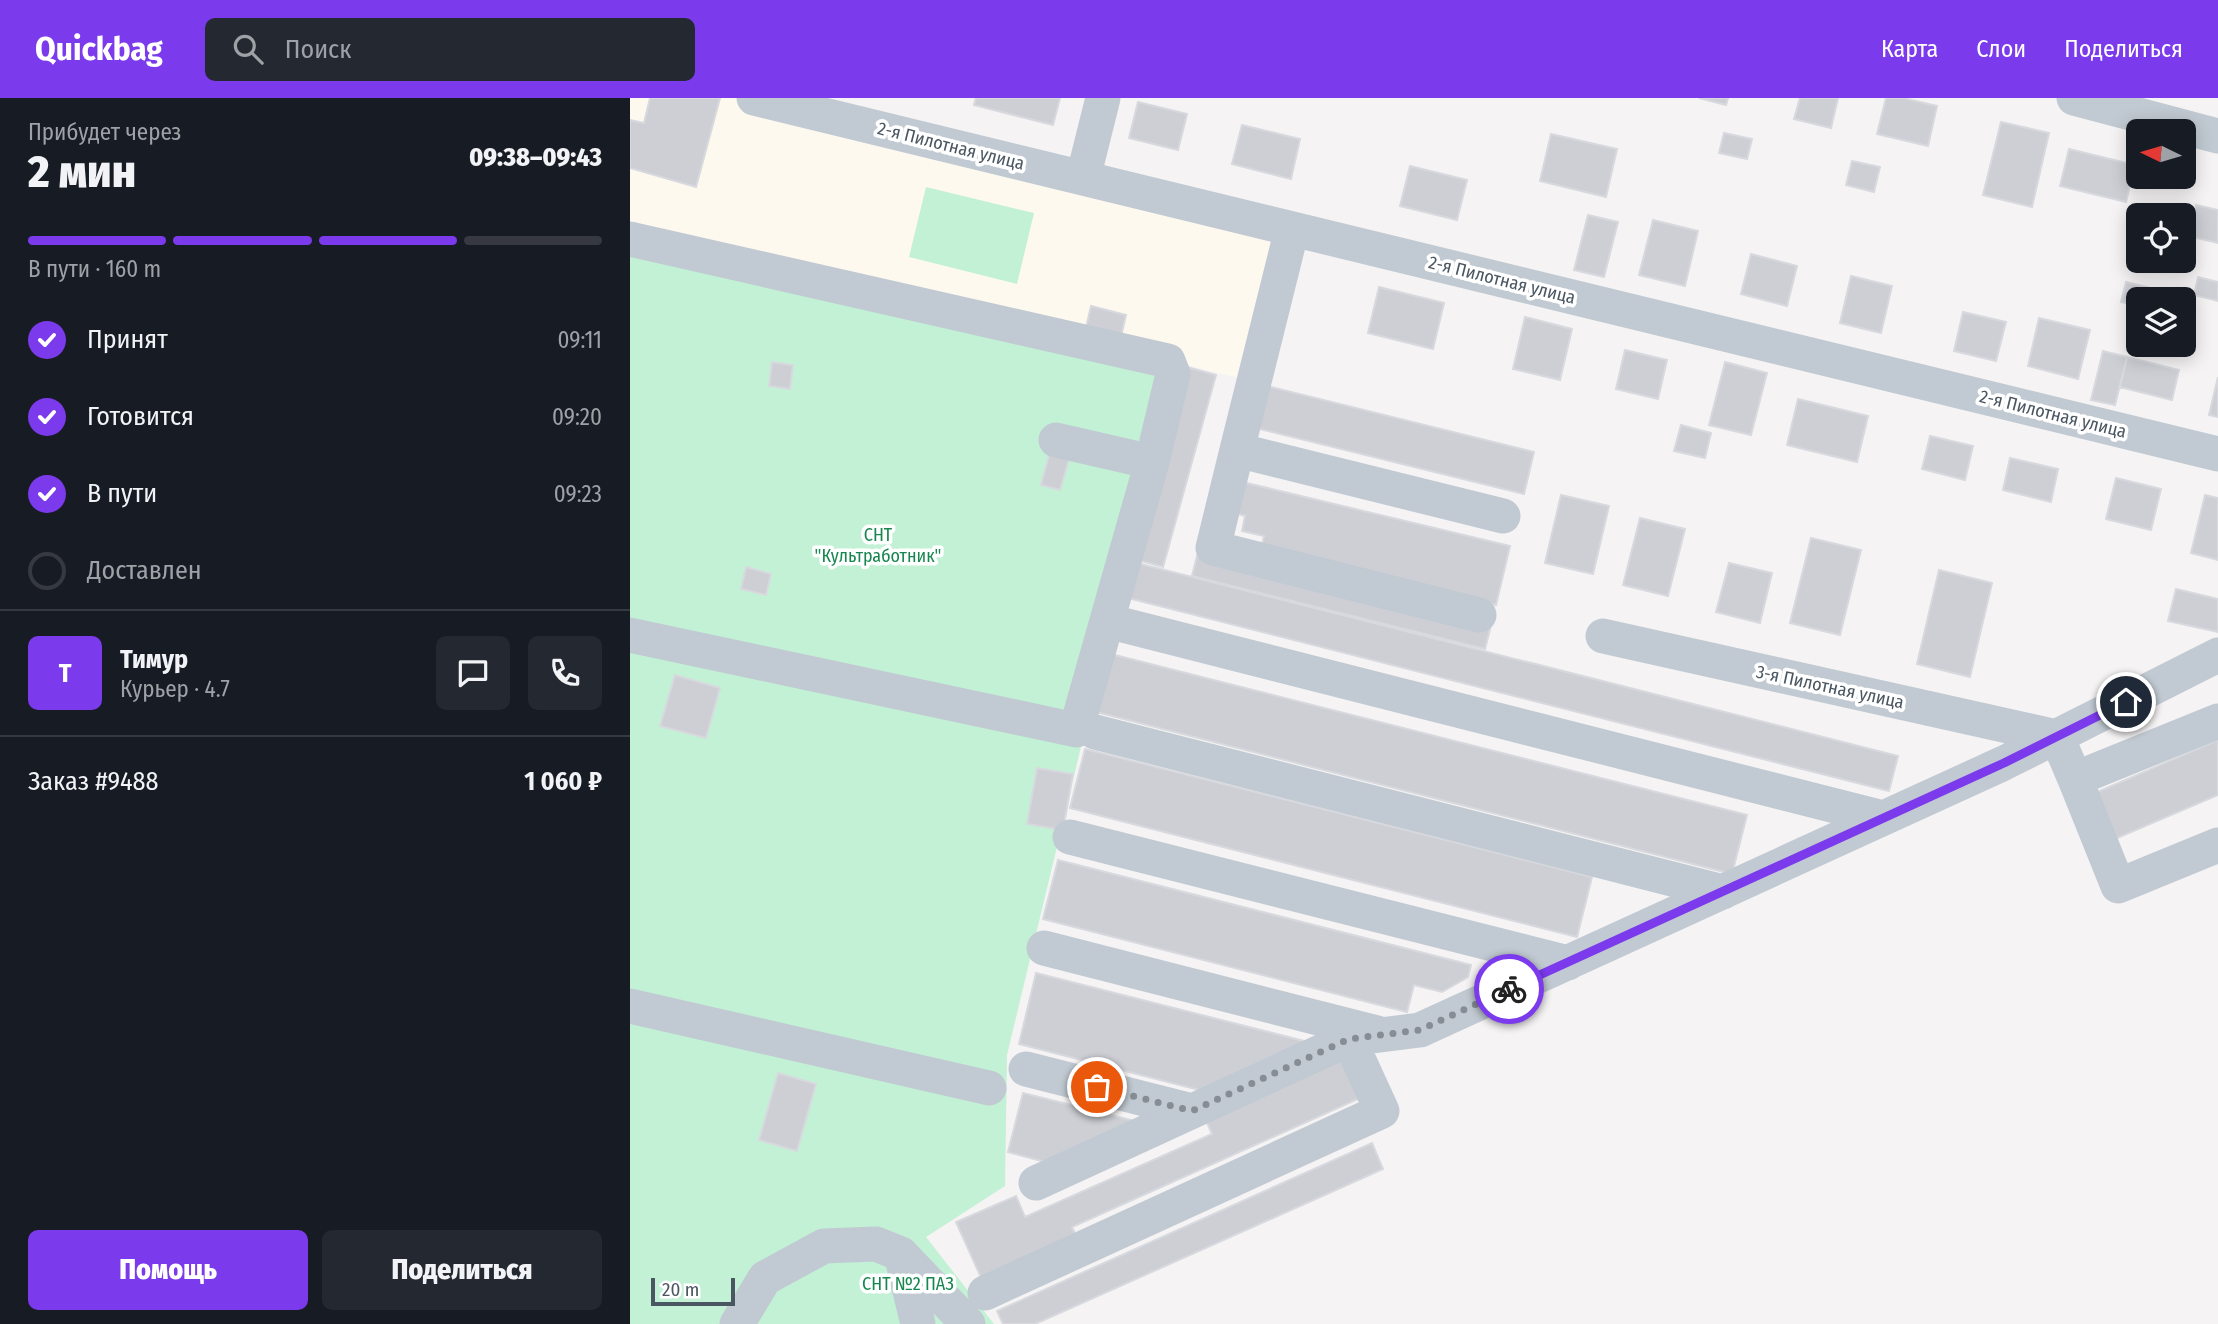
<!DOCTYPE html>
<html lang="ru">
<head>
<meta charset="utf-8">
<style>
  :root { --surface:#171b24; --page:#242831; --text:#f1f3f6; --muted:#9ea1a6; --line:#363941; --accent:#7c3aed }
  body { margin:0; font-family:"Fira Sans Condensed",sans-serif; background:var(--page); color:var(--text); height:100vh; display:flex; flex-direction:column; font-size:26px; white-space:nowrap }
  * { box-sizing:border-box; margin:0 }
  p { font-size:23px; color:var(--muted) }
  .icon { flex:none; width:38px; height:38px; fill:none; stroke:currentColor; stroke-width:2; stroke-linecap:round; stroke-linejoin:round }
  .map { position:relative; flex:1; overflow:hidden }
  .details { display:flex; flex-direction:column; background:var(--surface); width:630px }
  .details>* { flex:none }
  .needle { width:46px; rotate:275deg }
  .controls { position:absolute; left:1496px; top:21px; display:grid; gap:14px }
  .controls a { display:grid; place-items:center; width:70px; height:70px; border-radius:10px; background:var(--surface); box-shadow:0 4px 18px #0003; font-size:35px }
  .scale { position:absolute; left:21px; bottom:18px; width:84px; box-sizing:border-box; padding-left:7px; border:4px solid #4a5661; border-top:0; font-size:19px; line-height:24px; white-space:nowrap; color:#4a5661; -webkit-text-stroke:5px #fff; paint-order:stroke }
  .pin { position:absolute; display:grid; place-items:center; width:60px; height:60px; color:#fff; margin:-30px; border:4px solid #fff; border-radius:50%; box-shadow:0 2px 7px #0007 }
  .courier { position:absolute; display:grid; place-items:center; width:70px; height:70px; margin:-35px; border:5px solid #7c3aed; border-radius:50%; background:#fff; color:#222; box-shadow:0 2px 9px #0007 }
  .headline em { font-style:normal; font-weight:800 }
  .headline div { display:flex; flex-direction:column-reverse }
  .headline { display:flex; align-items:center; justify-content:space-between; height:119px; padding:0 28px }
  h1 { font-size:46px; font-weight:800; line-height:52px }
  .bar { display:grid; grid-template-columns:repeat(4,1fr); gap:10px 7px; align-content:center; height:84px; padding:0 28px }
  .bar i { height:9px; border-radius:5px; background:var(--line) }
  .bar .selected { background:var(--accent) }
  .bar p { grid-column:span 4 }
  .line { display:flex; align-items:center; gap:18px; padding:0 28px; border-top:2px solid var(--line) }
  .line div { flex:1 }
  .round { display:grid; place-items:center; flex:none; width:74px; height:74px; border-radius:10px; background:var(--page) }
  ol { padding:0 28px; list-style:none }
  li { display:flex; align-items:center; gap:21px; height:77px }
  li p { margin-inline-start:auto }
  li .icon { padding:7px; border-radius:50%; background:var(--accent); color:#fff; stroke-width:4 }
  li:last-child { color:var(--muted) }
  li i { width:38px; height:38px; border:4px solid var(--line); border-radius:50% }
  .button { display:flex; gap:14px; margin-top:auto; padding:14px 28px }
  .button a { flex:1; height:80px; border-radius:10px; background:var(--accent); color:#fff; font-size:28px; font-weight:800; line-height:80px; text-align:center }
  .button a+a { background:var(--page); color:var(--text) }
  header { display:flex; align-items:center; gap:42px; box-sizing:border-box; height:98px; padding:0 35px; background:var(--accent); color:#fff }
  header strong { font-size:33px }
  nav { display:flex; gap:38px; margin-inline-start:auto; font-size:24px }
  .search { width:490px; height:63px; background:var(--page); display:flex; align-items:center; gap:18px; box-sizing:border-box; padding:0 24px; border-radius:10px; color:var(--muted); font-size:26px }
  main { display:flex; flex:1; min-height:0 }
  .map>svg:first-child { display:block }
  .commercial { fill:#fdf9ef }
  .green { fill:#c3f1d5 }
  .building { fill:#cdcfd5; stroke:#d7d9de; stroke-width:2 }
  .lines { fill:none; stroke-linecap:round; stroke-linejoin:round }
  .minor { stroke:#c1cad2; stroke-width:35 }
  .done { stroke:#868d94; stroke-width:7; stroke-dasharray:0 12.6 }
  .route { stroke:#7c3aed; stroke-width:9 }
  .labels { text-anchor:middle; dominant-baseline:central; stroke-width:7; stroke-linejoin:round; paint-order:stroke }
  .street-label { font-size:18px; fill:#4a5661; stroke:#fff }
  .park-label { font-size:18px; fill:#17864f; stroke:#fff }
</style>
</head>
<body>
<header>
<strong>Quickbag</strong>
<div class="search"><svg class="icon" aria-label="search" viewBox="0 0 24 24"><circle cx="10" cy="10" r="6"/><path d="M15 15l6 6"/></svg>Поиск</div>
<nav><a>Карта</a><a>Слои</a><a>Поделиться</a></nav>
</header>
<main>
<section class="details">
<div class="headline"><div><h1>2 мин</h1><p>Прибудет через</p></div><em>09:38–09:43</em></div>
<div class="bar"><i class="selected"></i><i class="selected"></i><i class="selected"></i><i></i><p>В пути · 160 m</p></div>
<ol>
<li><svg class="icon" aria-label="check" viewBox="0 0 24 24"><path d="M5 12l5 5 9-10"/></svg>Принят<p>09:11</p></li>
<li><svg class="icon" aria-label="check" viewBox="0 0 24 24"><path d="M5 12l5 5 9-10"/></svg>Готовится<p>09:20</p></li>
<li><svg class="icon" aria-label="check" viewBox="0 0 24 24"><path d="M5 12l5 5 9-10"/></svg>В пути<p>09:23</p></li>
<li><i></i>Доставлен</li>
</ol>
<div class="line" style="height:126px"><b class="round" style="background:var(--accent);color:#fff">Т</b><div><b>Тимур</b><p>Курьер · 4.7</p></div><a class="round"><svg class="icon" aria-label="chat" viewBox="0 0 24 24"><path d="M4 5h16v11H9l-5 4z"/></svg></a><a class="round"><svg class="icon" aria-label="phone" viewBox="0 0 24 24"><path d="M5 4h4l2 5-3 2q2 4 5 5l2-3 5 2v4C11 20 4 13 5 4z"/></svg></a></div>
<div class="line" style="height:91px"><div>Заказ #9488</div><b>1 060 ₽</b></div>
<div class="button"><a>Помощь</a><a>Поделиться</a></div>
</section>
<div class="map">
<svg width="1588" height="1226" viewBox="0 0 1588 1226">
  <rect width="100%" height="100%" fill="#f5f3f3"/>
  <path class="commercial" d="M0,0h159l484,140 -34,140 -609,-148z"/>
  <path class="green" d="M296,89l108,26 -17,71 -108,-27z
    M0,132l546,121 -169,704 -2,131 -79,51 68,87h-364z"/>
  <path class="building" d="M20,0h70l-24,89 -66,-19v-48l14,3z
    M346,0h84l-7,27 -79,-20z
    M1069,0h29l-2,7z
    M1170,0h38l-7,30 -37,-9z
    M1256,0h17l34,8 -9,40 -51,-12z
    M508,4l49,12 -9,36 -49,-12z
    M1371,24l48,11 -17,74 -49,-12z
    M612,27l58,14 -9,40 -59,-15z
    M1094,35l28,6 -5,20 -28,-6z
    M921,36l66,15 -11,48 -66,-16z
    M1439,51l66,16 -9,37 -66,-16z
    M1222,63l28,6 -6,25 -28,-7z
    M780,68l57,14 -10,40 -57,-14z
    M1566,107l22,5v33l-30,-7z
    M958,117l30,7 -14,55 -30,-7z
    M1023,122l45,11 -13,55 -46,-11z
    M1121,156l46,12 -10,40 -46,-12z
    M1221,178l41,10 -11,47 -41,-10z
    M1568,179l20,5v19l-24,-6z
    M1496,184l49,12 -1,5h-36v7l-17,-4z
    M749,189l65,16 -11,46 -65,-16z
    M461,208l35,9 -6,26 -35,-9z
    M1333,214l43,10 -10,39 -42,-10z
    M895,219l47,12 -12,51 -47,-11z
    M1409,220l51,12 -12,49 -50,-13z
    M995,252l42,10 -9,39 -42,-10z
    M1473,253l24,6 -12,48 -24,-5z
    M1497,259l52,13 -7,30 -52,-13z
    M142,264l21,3 -3,24 -21,-3z
    M1095,264l42,11 -16,62 -42,-10z
    M557,269l29,8 -53,192 -29,-8z
    M1588,279v40l-9,-2z
    M633,287l271,67 -10,42 -272,-67z
    M1168,301l70,17 -11,46 -70,-17z
    M1051,327l30,8 -6,25 -31,-7z
    M1300,338l43,10 -8,34 -43,-11z
    M420,353l20,5 -10,34 -19,-5z
    M1380,360l48,11 -7,33 -48,-12z
    M1486,380l45,11 -10,41 -45,-11z
    M608,383l272,65 -14,59 -235,-56 3,-13 -22,-5 3,-15 -14,-4z
    M931,397l48,11 -16,68 -48,-11z
    M1575,397l13,3v62l-27,-7z
    M1010,420l45,11 -17,67 -45,-11z
    M1181,440l50,12 -21,85 -50,-12z
    M567,458l293,73 -5,20 -293,-73z
    M503,464l765,194 -9,35 -765,-194z
    M1099,465l43,10 -12,50 -44,-11z
    M116,469l25,7 -5,21 -25,-6z
    M1309,472l53,13 -22,94 -53,-13z
    M1546,491l42,10v33l-50,-11z
    M481,556l636,161 -15,59 -636,-162z
    M45,577l45,13 -14,50 -46,-12z
    M1588,642v55l-110,47 -20,-46z
    M455,651l507,128 -15,60 -507,-129z
    M407,670l36,6 -10,56 -36,-6z
    M428,762l413,105 -3,12 -26,15 -28,-7 -7,27 -364,-93z
    M406,875l276,70 -109,48 -184,-47z
    M720,953l19,43 -297,133 6,13 -95,42 -27,-60 60,-26 9,21 187,-83 -8,-18z
    M148,975l38,11 -19,67 -38,-11z
    M393,995l112,28 -90,41 -37,-10z
    M742,1045l11,26 -348,155h-32l-6,-13z"/>
  <g class="lines">
    <path class="minor" d="M124,0l1464,356
      M1444,0l144,38
      M453,80l20,-80
      M0,141l538,122 5,13 -21,88 -76,268 -446,-95
      M426,342l96,22
      M607,352l55,-221
      M849,517l-266,-67 24,-98 266,66
      M493,527l760,193
      M973,538l454,101 18,42
      M1588,623l-143,58 43,107 100,-41
      M465,634l628,160
      M440,739l498,126
      M414,850l333,85
      M0,908l359,82
      M396,971l166,42
      M406,1085l313,-144 71,-9 584,-267 214,-108
      M271,1156l17,70
      M355,1195l397,-182 -33,-72
      M107,1226l28,-46 59,-32 52,-2 25,10 67,70"/>
  </g>
  <g class="lines">
    <path class="done" d="M467,989l95,24 157,-72 71,-9 89,-41"/>
    <path class="route" d="M879,891l495,-226 122,-61"/>
  </g>
  <g class="labels">
    <g class="street-label">
      <text transform="translate(321 48) rotate(14)">2-я Пилотная улица</text>
      <text transform="translate(872 182) rotate(14)">2-я Пилотная улица</text>
      <text transform="translate(1423 316) rotate(14)">2-я Пилотная улица</text>
      <text transform="translate(1200 589) rotate(12)">3-я Пилотная улица</text>
    </g>
    <g class="park-label">
      <text x="248" y="437">СНТ<tspan x="248" dy="21">"Культработник"</tspan></text>
      <text x="278" y="1186">СНТ №2 ПАЗ</text>
    </g>
  </g>
</svg>
<div class="controls">
<a><svg class="needle" viewBox="-14 -14 28 28"><path d="M0-13l5 13h-10z" fill="#e53935"/><path d="M0 13l5-13h-10z" fill="#9ea1a6"/></svg></a>
<a><svg class="icon" aria-label="locate" viewBox="0 0 24 24"><circle cx="12" cy="12" r="6"/><path d="M12 2v4M12 18v4M2 12h4M18 12h4"/></svg></a>
<a><svg class="icon" aria-label="layers" viewBox="0 0 24 24"><path d="M12 4l9 5-9 5-9-5zM3 14l9 5 9-5"/></svg></a>
</div>
<div class="scale">20 m</div>
<div class="pin" style="left:467px;top:989px;background:#ea580c"><svg class="icon" aria-label="bag" viewBox="0 0 24 24"><path d="M5 8h14l-1 12H6zM9 8a3 3 0 0 1 6 0"/></svg></div>
<div class="pin" style="left:1496px;top:604px;background:#1f2937"><svg class="icon" aria-label="home" viewBox="0 0 24 24"><path d="M3 11l9-7 9 7M6 9v11h12V9"/></svg></div>
<div class="courier" style="left:879px;top:891px"><svg class="icon" aria-label="bike" viewBox="0 0 24 24"><circle cx="6" cy="16" r="4"/><circle cx="18" cy="16" r="4"/><path d="M6 16l4-8h5l3 8M10 8l3 8H6M13 5h3"/></svg></div>
</div>
</main>
</body>
</html>
